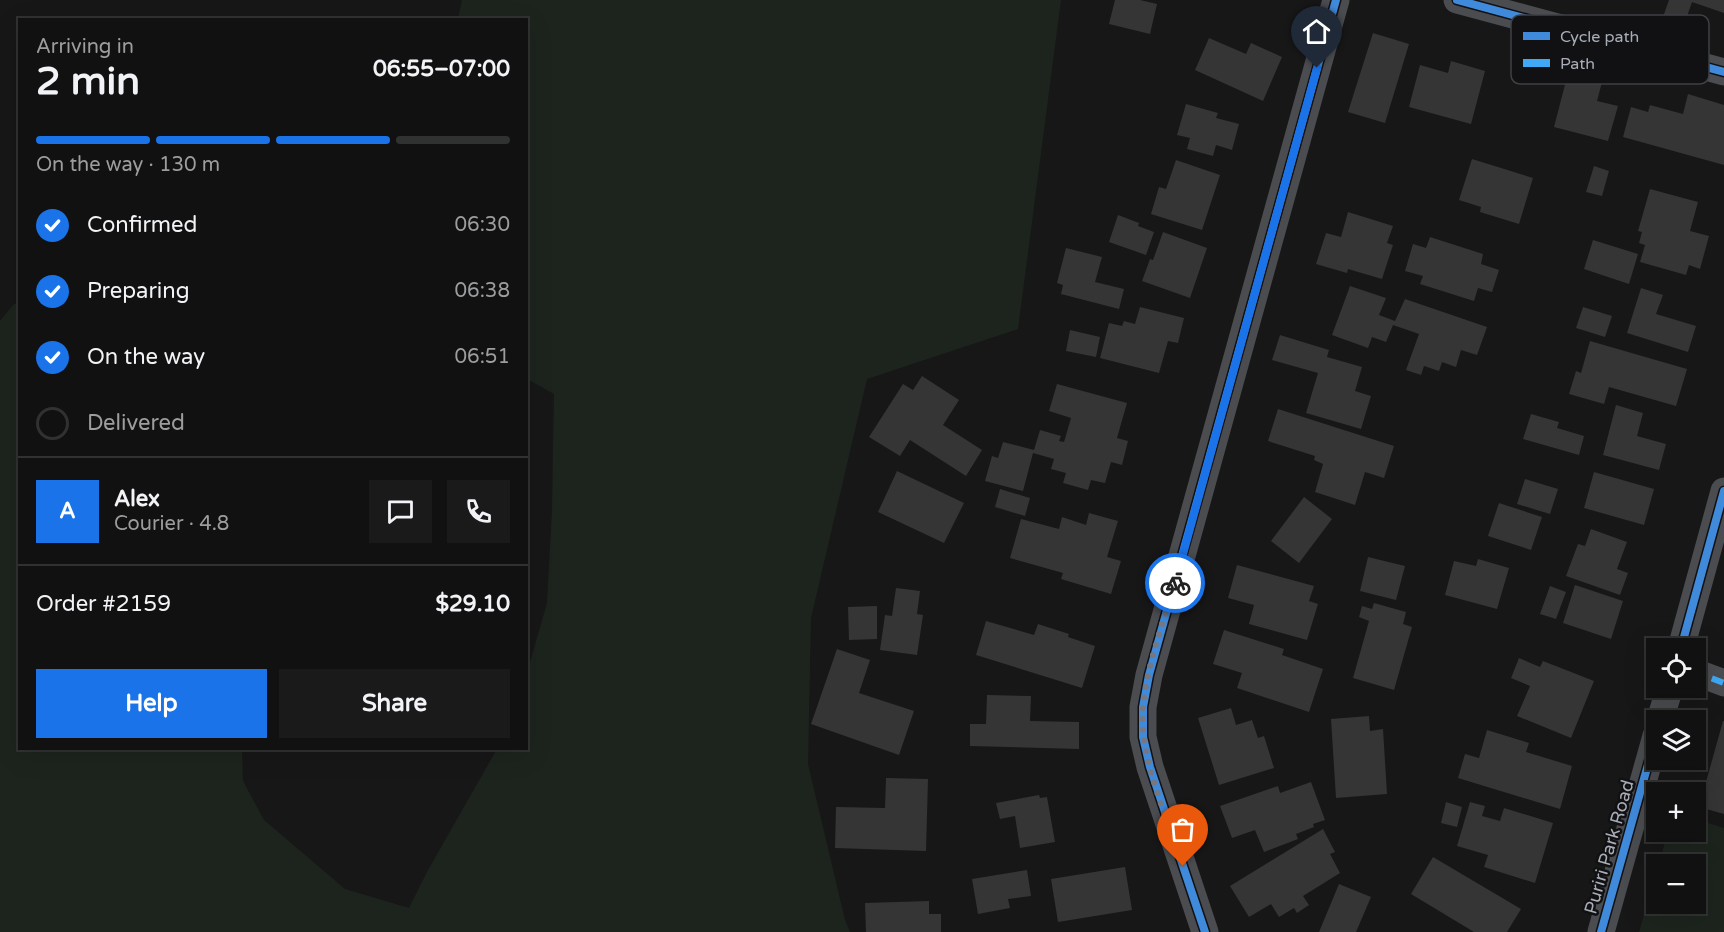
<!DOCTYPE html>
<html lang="en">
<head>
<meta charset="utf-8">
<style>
  :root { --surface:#111; --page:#1a1a1a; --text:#f1f3f6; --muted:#9c9d9f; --line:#303131; --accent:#1a73e8 }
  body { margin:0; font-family:"Varela Round",sans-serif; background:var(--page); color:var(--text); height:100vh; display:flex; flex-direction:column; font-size:22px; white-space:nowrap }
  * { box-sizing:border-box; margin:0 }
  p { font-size:20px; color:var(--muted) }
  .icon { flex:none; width:33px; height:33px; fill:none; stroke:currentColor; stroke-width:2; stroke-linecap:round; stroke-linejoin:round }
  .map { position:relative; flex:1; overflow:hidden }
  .details { position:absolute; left:18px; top:18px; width:510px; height:732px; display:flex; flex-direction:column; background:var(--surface); border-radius:0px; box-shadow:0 6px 24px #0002,0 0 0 2px var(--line) }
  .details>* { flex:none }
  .controls { position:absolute; left:1646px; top:638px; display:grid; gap:12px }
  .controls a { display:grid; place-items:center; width:60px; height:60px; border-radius:0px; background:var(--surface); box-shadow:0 6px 24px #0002,0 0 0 2px var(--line); font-size:30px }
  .pin { position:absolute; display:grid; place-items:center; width:51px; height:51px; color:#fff; margin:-62px -26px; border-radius:50% 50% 50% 0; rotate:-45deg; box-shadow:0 0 6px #0007 }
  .pin .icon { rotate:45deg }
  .courier { position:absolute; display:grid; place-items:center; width:60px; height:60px; margin:-30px; border:4px solid #1a73e8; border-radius:50%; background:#fff; color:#222; box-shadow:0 2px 8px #0007 }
  .headline em { font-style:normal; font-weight:700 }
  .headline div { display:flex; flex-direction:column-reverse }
  .headline { display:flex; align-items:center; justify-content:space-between; height:102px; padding:0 18px }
  h1 { font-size:39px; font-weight:700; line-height:45px }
  .bar { display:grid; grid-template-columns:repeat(4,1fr); gap:9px 6px; align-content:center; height:72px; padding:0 18px }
  .bar i { height:8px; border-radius:4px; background:var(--line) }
  .bar .active { background:var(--accent) }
  .bar p { grid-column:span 4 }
  .line { display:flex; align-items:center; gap:15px; padding:0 18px; border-top:2px solid var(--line) }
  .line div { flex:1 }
  .round { display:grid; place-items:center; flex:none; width:63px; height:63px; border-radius:0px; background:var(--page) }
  ol { padding:0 18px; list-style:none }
  li { display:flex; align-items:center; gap:18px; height:66px }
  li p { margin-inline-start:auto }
  li .icon { padding:6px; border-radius:50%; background:var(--accent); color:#fff; stroke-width:4 }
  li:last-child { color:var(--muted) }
  li i { width:33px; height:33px; border:3px solid var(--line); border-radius:50% }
  .button { display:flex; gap:12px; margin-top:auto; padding:12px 18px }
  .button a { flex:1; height:69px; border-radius:0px; background:var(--accent); color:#fff; font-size:24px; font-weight:700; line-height:69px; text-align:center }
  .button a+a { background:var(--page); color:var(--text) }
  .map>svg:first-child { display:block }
  .green { fill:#1d241e }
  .building { fill:#353536 }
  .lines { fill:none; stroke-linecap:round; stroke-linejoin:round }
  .minor { stroke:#4b4c50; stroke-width:27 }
  .quiet { stroke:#3fa9f5; stroke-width:6; stroke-dasharray:12 6; stroke-linecap:butt }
  .cycleway-casing { stroke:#111113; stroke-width:11 }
  .cycleway { stroke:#408adc; stroke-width:8 }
  .done { stroke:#757880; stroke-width:6; stroke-dasharray:0 10.8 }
  .route { stroke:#1a73e8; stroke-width:8 }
  .labels { text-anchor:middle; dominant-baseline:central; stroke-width:5; stroke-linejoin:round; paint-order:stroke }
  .street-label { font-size:18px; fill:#a8adb8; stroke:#111113 }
  .key { fill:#111113; stroke:#3e4045; stroke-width:1.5 }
  .key-label { font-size:16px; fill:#a8adb8 }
</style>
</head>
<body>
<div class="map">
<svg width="1724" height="932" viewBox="0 0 1724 932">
  <rect width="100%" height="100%" fill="#171717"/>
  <path class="green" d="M462,0h599l-43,329 -151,50 -56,239 -3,146 37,156 5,12h-850v-611l13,-16 6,-3 1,446 222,1 1,32 21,39 81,69 64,19 18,-36 70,-123 29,-1 1,-75 20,-70 5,-93 2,-116 -27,-15 -1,-359 -68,-1z
    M1695,819l29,9v104h-85l17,-59v30h39v-39h-36l9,-33h27z"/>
  <path class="building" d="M1115,0h25l17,4 -7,30 -41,-10z
    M1669,0h55v13l-32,-11 -8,23 -21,-8z
    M1373,33l36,11 -24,79 -37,-11z
    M1209,38l37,16 5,-11 31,14 -19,44 -68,-31z
    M1451,61l34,10 -14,53 -62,-17 11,-42 28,8z
    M1568,73l34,9 -5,19 21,5 -10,35 -54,-14z
    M1688,94l36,11v60l-101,-28 8,-30 17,5 2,-7 33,9z
    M1186,104l32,9 -2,5 23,6 -7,26 -16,-5 -3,11 -26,-7 3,-11 -13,-3z
    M1472,159l61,19 -14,46 -39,-12 1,-5 -22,-7z
    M1176,160l44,15 -18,55 -51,-16 8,-27 7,2z
    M1594,166l15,5 -7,25 -16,-4z
    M1650,189l48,13 -8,29 19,5 -9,33 -11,-4 -3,10 -46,-13 5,-17 -6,-2 3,-11 -4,-1z
    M1348,212l45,14 -6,17 6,2 -11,34 -34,-10 -1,4 -31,-9 10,-31 15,4z
    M1118,215l21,8 -1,3 16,6 -8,23 -37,-13z
    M1163,232l44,16 -17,50 -48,-17 8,-22 3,1z
    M1430,237l53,17 -2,10 18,6 -7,22 -14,-4 -4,13 -54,-17 3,-8 -18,-5 8,-27 13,4z
    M1593,240l45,14 -9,30 -45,-15z
    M1066,248l36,9 -7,25 29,7 -5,20 -58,-15 2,-9 -6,-2z
    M1350,286l36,12 -7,17 16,6 10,-22 82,28 -10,28 -16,-5 -5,17 -14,-5 -3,9 -15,-5 -3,9 -15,-5 13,-36 -26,-9 -7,17 -14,-5 -4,11 -36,-13z
    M1641,288l22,7 -7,19 40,12 -8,26 -61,-19z
    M1140,307l44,11 -6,25 -10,-2 -9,32 -59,-15 9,-35 13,3 2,-5 11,3z
    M1583,307l29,9 -7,21 -29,-9z
    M1070,330l30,7 -4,20 -30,-6z
    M1280,335l49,15 -2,7 35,10 -7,24 16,5 -10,33 -55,-16 12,-40 -46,-13z
    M1590,341l97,28 -11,37 -67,-19 -5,17 -35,-10 7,-23 5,2z
    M922,376l37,24 -16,25 39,25 -16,26 -56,-36 -10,16 -31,-19 34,-53 10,6z
    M1057,384l70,19 -10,35 11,3 -6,24 -11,-3 -6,21 -14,-3 -3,10 -25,-7 3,-10 -15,-4 3,-10 -21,-6 -10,38 -38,-10 7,-25 6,2 5,-16 31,8 6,-20 21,6 -2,5 5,1 7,-24 -22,-7z
    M1616,405l27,8 -6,23 29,8 -7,26 -56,-15z
    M1278,409l116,37 -10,32 -19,-6 -10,33 -40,-13 8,-28 -9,-4 1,-4 -47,-15z
    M1531,414l28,8 -2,6 27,8 -5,19 -56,-16z
    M897,471l67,32 -20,40 -66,-31z
    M1594,472l60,17 -10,36 -60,-17z
    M1525,479l33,10 -8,25 -33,-10z
    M1000,489l30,9 -5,18 -30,-9z
    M1304,497l28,22 -33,44 -28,-22z
    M1499,503l43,14 -11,33 -43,-14z
    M1089,513l29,8 -11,36 14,4 -10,33 -50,-15 2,-6 -53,-15 11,-39 38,10 3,-12 24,8z
    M1591,529l36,13 -10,27 11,4 -8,22 -54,-19 12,-32 7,2z
    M1368,557l37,9 -9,34 -36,-9z
    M1478,559l31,9 -12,41 -52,-14 9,-34 22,5z
    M1237,565l77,21 -5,15 9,3 -11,36 -58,-16 5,-19 -26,-7z
    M1575,585l48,16 -12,38 -48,-16z
    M1550,586l16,6 -10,27 -16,-5z
    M896,588l24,3 -3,23 6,1 -6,40 -37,-5 5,-35 7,1z
    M1374,603l32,9 -3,12 9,3 -18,63 -41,-12 16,-57 -10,-4 3,-11 10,3z
    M877,606v33l-28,1 -1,-33z
    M986,621l48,14 4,-11 31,10 -1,3 27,9 -13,42 -106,-33z
    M1224,630l60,19 -2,6 41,14 -14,43 -72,-24 5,-15 -29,-9z
    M837,649l33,11 -11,33 55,18 -15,44 -88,-31z
    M1519,658l21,9 3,-6 51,20 -23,57 -54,-22 13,-30 -19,-8z
    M987,695l44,1 -1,25 49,1v27l-109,-3v-22h16z
    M1231,708l5,17 16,-5 6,18 6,-2 10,32 -55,17 -21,-67z
    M1369,716l1,15 13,-2 4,65 -51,4 -5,-79z
    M1723,721h1v93l-25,-7z
    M1487,730l42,13 -3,9 46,14 -12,43 -102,-31 7,-24 14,4z
    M886,778l42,1 -2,72 -91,-3 1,-41 49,1z
    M1311,782l14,38 -12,4 1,3 -18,7 2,5 -34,13 -9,-22 -23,8 -12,-32 58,-20 2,7z
    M1039,795l1,3 7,-1 8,45 -35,6 -5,-32 -15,3 -4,-16z
    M1446,802l16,5 -5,20 -16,-4z
    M1470,802l15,4 -3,10 18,5 4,-13 49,15 -18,60 -51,-16 4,-12 -31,-9z
    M1323,829l12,23 -5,2 10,19 -37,23 6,9 -12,8 -3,-5 -15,9 -8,-13 -22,13 -19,-31z
    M1433,857l88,52 -14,23h-33l-63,-38z
    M1125,867l7,43 -74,12 -7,-43z
    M1027,870l4,26 -23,3 2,9 -32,6 -6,-35z
    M1339,884l32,13 -15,35h-37z
    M929,901v13h12v18h-75l-1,-29z"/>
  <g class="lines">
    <path class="minor" d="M1457,0l267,72
      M1681,648l43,-157
      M1695,672l29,11
      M1660,720l10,-33
      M1205,932l-55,-165 -7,-30v-30l6,-32 187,-675
      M1601,932l55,-196"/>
    <path class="quiet" d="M1695,672l29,11"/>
    <g class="cycleway-casing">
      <path id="cycleway" d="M1457,0l267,72
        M1681,648l43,-157
        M1205,932l-55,-165 -7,-30v-30l6,-32 187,-675
        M1601,932l55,-196"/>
    </g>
    <use href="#cycleway" class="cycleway"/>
  </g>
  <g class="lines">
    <path class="done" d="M1175,583c-12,40 -28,82 -32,124 -5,48 25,113 40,159"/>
    <path class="route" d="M1175,583l142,-515"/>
  </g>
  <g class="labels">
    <g class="street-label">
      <text transform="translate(1609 847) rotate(-74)">Puriri Park Road</text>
    </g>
  </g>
  <rect x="1511" y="15" width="198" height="69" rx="9" class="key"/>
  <rect x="1523" y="32" width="27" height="8" fill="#408adc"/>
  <rect x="1523" y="59" width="27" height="8" fill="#3fa9f5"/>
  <g class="key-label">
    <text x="1560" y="42">Cycle path</text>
    <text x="1560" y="69">Path</text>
  </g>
</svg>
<div class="controls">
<a><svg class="icon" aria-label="locate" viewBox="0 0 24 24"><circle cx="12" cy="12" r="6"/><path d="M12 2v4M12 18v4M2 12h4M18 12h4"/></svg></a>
<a><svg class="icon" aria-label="layers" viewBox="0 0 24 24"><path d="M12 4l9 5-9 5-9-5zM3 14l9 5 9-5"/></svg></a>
<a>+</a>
<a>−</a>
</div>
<div class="pin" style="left:1183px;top:866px;background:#ea580c"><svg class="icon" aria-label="bag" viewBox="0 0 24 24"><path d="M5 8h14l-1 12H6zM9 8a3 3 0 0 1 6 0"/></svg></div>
<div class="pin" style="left:1317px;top:68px;background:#1f2937"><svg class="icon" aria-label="home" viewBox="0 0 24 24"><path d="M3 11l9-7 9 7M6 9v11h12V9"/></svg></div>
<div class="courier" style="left:1175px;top:583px"><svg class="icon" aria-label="bike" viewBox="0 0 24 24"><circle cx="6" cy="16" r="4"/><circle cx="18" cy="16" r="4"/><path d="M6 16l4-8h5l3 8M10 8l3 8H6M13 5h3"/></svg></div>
<section class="details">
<div class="headline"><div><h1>2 min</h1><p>Arriving in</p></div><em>06:55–07:00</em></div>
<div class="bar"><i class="active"></i><i class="active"></i><i class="active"></i><i></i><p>On the way · 130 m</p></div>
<ol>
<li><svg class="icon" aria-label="check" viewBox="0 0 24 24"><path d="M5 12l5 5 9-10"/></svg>Confirmed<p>06:30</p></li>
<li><svg class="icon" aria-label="check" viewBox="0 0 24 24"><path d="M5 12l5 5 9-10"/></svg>Preparing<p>06:38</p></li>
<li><svg class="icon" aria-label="check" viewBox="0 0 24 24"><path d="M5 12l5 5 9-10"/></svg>On the way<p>06:51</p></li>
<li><i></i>Delivered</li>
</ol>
<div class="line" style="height:108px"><b class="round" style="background:var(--accent);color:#fff">A</b><div><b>Alex</b><p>Courier · 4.8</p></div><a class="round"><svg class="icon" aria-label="chat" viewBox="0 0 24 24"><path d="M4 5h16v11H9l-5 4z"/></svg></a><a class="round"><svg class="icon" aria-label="phone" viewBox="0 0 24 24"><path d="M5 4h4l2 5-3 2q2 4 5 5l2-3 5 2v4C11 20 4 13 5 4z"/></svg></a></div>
<div class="line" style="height:78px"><div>Order #2159</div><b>$29.10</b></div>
<div class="button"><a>Help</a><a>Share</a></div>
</section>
</div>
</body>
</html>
